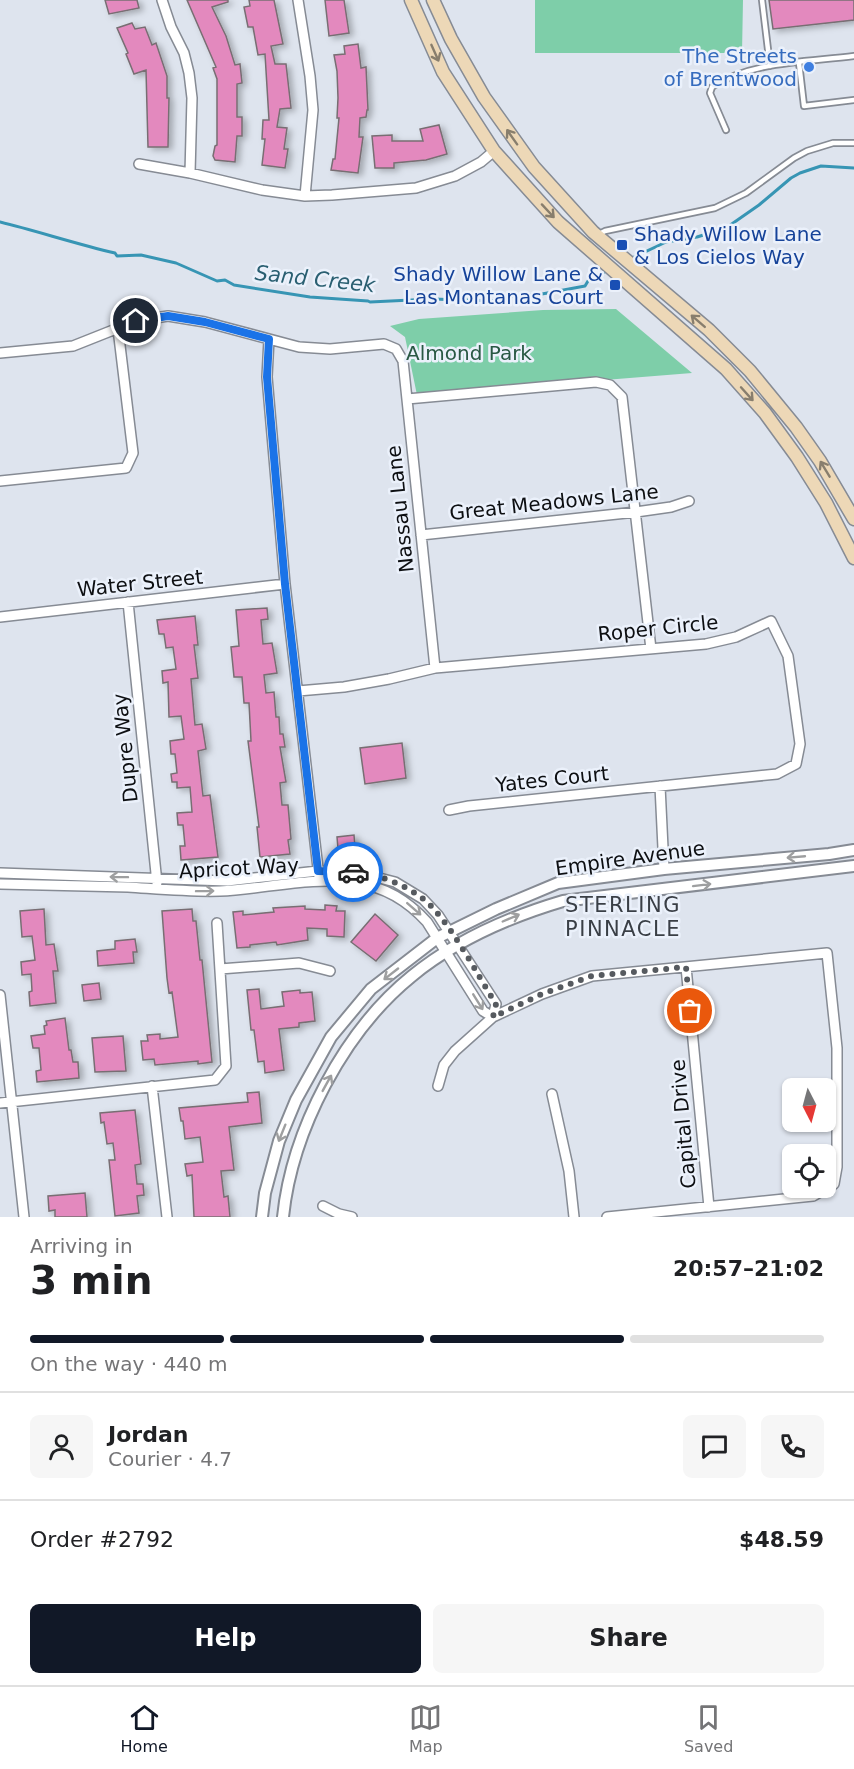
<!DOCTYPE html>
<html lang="en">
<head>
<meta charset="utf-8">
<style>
  :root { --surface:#fff; --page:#f6f6f6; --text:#202124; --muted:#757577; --line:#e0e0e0; --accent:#111827 }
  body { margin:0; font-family:"DejaVu Sans",sans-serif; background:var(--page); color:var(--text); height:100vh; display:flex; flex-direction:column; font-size:22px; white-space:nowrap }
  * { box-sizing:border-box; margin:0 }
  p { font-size:20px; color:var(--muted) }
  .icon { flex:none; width:33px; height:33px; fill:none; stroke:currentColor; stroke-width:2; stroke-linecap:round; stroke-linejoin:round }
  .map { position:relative; height:1217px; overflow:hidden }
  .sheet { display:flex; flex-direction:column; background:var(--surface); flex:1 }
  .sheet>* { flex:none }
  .needle { width:39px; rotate:174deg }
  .buttons { position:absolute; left:782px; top:1078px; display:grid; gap:12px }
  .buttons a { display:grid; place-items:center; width:54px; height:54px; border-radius:9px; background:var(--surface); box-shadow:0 2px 4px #0004; font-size:30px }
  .pin { position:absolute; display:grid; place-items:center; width:51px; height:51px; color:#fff; margin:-26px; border:3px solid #fff; border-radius:50%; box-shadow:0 2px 6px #0007 }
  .courier { position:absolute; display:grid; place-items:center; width:60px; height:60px; margin:-30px; border:4px solid #1a73e8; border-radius:50%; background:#fff; color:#222; box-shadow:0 2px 8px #0007 }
  .summary em { font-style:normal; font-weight:600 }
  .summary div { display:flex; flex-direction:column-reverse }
  .summary { display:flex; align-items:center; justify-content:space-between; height:102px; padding:0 30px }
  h1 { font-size:39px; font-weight:600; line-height:45px }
  .bar { display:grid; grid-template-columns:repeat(4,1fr); gap:9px 6px; align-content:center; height:72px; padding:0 30px }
  .bar i { height:8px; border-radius:4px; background:var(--line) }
  .bar .on { background:var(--accent) }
  .bar p { grid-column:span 4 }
  .line { display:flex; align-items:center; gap:15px; padding:0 30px; border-top:2px solid var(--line) }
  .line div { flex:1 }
  .round { display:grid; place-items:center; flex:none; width:63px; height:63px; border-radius:9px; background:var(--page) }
  .action { display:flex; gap:12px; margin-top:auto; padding:12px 30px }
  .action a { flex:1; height:69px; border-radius:9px; background:var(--accent); color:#fff; font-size:24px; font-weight:600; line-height:69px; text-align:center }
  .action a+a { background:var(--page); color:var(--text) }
  .tabs { display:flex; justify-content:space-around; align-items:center; height:84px; border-top:2px solid var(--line); background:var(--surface); font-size:16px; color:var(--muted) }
  .tabs a { display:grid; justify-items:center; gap:3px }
  .tabs .on { color:var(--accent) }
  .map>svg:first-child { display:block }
  .green { fill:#7ecea9 }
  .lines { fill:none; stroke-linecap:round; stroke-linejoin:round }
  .stream { stroke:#3795b4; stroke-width:3 }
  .building { fill:#e389be; stroke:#786e73; stroke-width:1.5; filter:url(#shadow) }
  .service-casing { stroke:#868b94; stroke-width:8 }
  .minor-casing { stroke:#868b94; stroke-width:12 }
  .tertiary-casing { stroke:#868b94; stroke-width:14 }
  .secondary-casing { stroke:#868b94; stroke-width:15 }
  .service { stroke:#fff; stroke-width:4.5 }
  .minor { stroke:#fff; stroke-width:9 }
  .tertiary { stroke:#fff; stroke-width:10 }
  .secondary { stroke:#edd8b7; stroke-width:12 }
  .oneway { stroke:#887e6d }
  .oneway2 { stroke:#9e9fa0 }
  .done { stroke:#565a5f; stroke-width:6; stroke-dasharray:0 10.8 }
  .route { stroke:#1a73e8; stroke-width:8 }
  .shop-dot { fill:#3f7fe0; stroke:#ebf1fb; stroke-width:2 }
  .transit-dot { fill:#1a4fb4; stroke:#ebf1fb; stroke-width:2 }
  .labels { text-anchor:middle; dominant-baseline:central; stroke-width:5; stroke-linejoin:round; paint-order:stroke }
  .shop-label { font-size:20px; fill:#366cbe; stroke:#ebf1fb; text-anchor:end }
  .transit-label { font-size:20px; fill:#164399; stroke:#ebf1fb; text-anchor:start }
  .park-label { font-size:20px; fill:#295944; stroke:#ebf1fb }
  .street-label { font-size:20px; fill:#0d0f12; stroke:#ebf1fb }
  .water-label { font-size:21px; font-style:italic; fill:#2a5f71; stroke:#ebf1fb }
  .neighbourhood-label { font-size:21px; letter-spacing:1.5px; fill:#3a3f46; stroke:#ebf1fb }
</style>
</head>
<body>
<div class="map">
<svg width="854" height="1217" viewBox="0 0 854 1217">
  <defs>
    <filter id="shadow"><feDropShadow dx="4" dy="2.5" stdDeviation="3" flood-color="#0004"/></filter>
  </defs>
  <rect width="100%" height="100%" fill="#dee4ee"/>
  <path class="green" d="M535,0h208l-1,53h-207z
    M616,309l76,64 -275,22 -12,-58 -15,-11 29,-7 124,-9z"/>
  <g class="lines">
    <path class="stream" d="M0,222c37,9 76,22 115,31l2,3 24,-1 35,8 41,18 8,-1 9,5 76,12 58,4 2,1 62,-3 65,2 14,-5 31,-2 43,-8 3,-5 20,-11
      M630,259l36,-17 31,-5 29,-9 33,-23 32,-27 9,-5 21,-7 33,2"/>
  </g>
  <path class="building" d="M105,0h32l2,8 -30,6z
    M187,0h41v2l-16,5 14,29 9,29 5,-1 2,19 -5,1v33h5v19h-5l-2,26 -20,-2 -2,-4 2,-10 2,-1v-66l-4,-11 3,-1z
    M249,0h25l9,44 -12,2 4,18h11l5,44 -11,1 -3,18 10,1 -3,21h4l-3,19 -23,-3 3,-26h-3l1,-19h6l-4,-66 -7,1 -5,-28h-5l-4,-20 6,-1z
    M325,0h19l5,33 -20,3z
    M769,0h85v20l-81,9z
    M132,23l3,6 10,-2 7,18 4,-2 11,33v22h2l-1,49h-20l-2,-77 -12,4 -8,-20 2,-1 -11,-25z
    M358,44l3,24 5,-1 2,43h-1l-1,7 -6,1 -1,19h4l-5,36 -27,-3 2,-11h2l4,-41h-2l1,-20 -1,-27 -3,-16 11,-1 -1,-8z
    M439,125l8,29 -21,6 -32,3v5h-19l-3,-32 20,-1v6h31l-3,-12z
    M267,608l1,11 -7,1 2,24 9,-1 5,30 -13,2 2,18 8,-1 2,25h3l1,17h3l2,13h-5l6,35 -6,1 2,22h6l3,34 -3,1 2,14 -30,3 -3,-30h2l-11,-86h3l-2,-38h-5l-2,-26h-8l-3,-30 8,-1 -3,-36z
    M195,616l3,29h-4l4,33 -7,1 4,46 7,-1 4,25 -8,2 5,45 7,-1 8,62 -37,3 -1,-14h5l-2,-21h-5l-1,-12 15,-1 -2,-25 -13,1v-6h-5l-1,-8 6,-1 -2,-19h-4l-1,-13 14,-2 -3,-23 -12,1 -1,-35 -5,1 -1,-12 14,-2 -3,-22 -7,1 -2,-14h-5l-2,-14z
    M402,743l4,35 -41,6 -5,-36z
    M354,835l1,12 -17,2 -1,-12z
    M325,905l12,1 -1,5h9l-1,26 -17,-1v-7l-20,-1 1,12 -31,5 -1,-3 -26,3v2l-13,1 -4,-36 10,-1v4l31,-3 -1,-4 32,-2v3l20,1z
    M44,909l2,36 8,-1 4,27h-5l3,32 -26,3 -1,-14 3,-1 -1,-17 -9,1 -1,-13 14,-2 -3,-24 -10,1 -2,-26z
    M192,909l1,12h3l4,39h2l10,102 -14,2v-3l-43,4 -1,-6 -11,1 -2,-19h7l-1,-6 13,-1v5l18,-2 -6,-45 -3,1 -2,-15 -5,-67z
    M375,914l23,21 -22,26 -25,-19z
    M135,939l2,13h-4l1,11 -36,3 -1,-15 18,-2v-8z
    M99,983l2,16 -17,2 -2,-16z
    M259,989l2,20 23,-3 -2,-14 18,-2v3l12,-1 3,29 -16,2v4l-20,2 5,41 -19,3 -1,-12 -6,1 -4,-32h-3l-4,-40z
    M65,1018l4,32h2l2,12h5l1,16 -42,4 -1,-11 5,-1 -2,-22h-6l-2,-12 14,-2 -1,-8 3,-1 -1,-4z
    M123,1036l3,35 -31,1 -3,-34z
    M259,1092l3,31 -33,4 5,43 -13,1 3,26 4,-1 2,21h-36l-2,-42 -5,1 -2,-12 18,-2 -3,-25 -15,2 -2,-18h-2l-2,-13 69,-6 -1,-9z
    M135,1110l6,54 -6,1 2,19h6l1,11 -7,1 2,17 -24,3 -6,-56h6l-2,-17 -6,1 -3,-22 -3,1 -1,-10z
    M85,1193l2,24h-32v-7l-6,1 -1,-15z"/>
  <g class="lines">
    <g class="service-casing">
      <path id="service" d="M762,0l8,66
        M799,63l5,43 50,-6
        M726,130l-16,-37 2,-6c40,-26 96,-25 142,-31
        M599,234l6,-3 110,-23 31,-15 48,-35 13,-7 26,-8h21"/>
    </g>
    <g class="minor-casing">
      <path id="minor" d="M162,0l9,27 13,26 5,20 3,25 -2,75
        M298,0l12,76 3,34 -8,86
        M139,164l51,9 72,17 43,6 27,-1 84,-7 39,-12 26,-14 13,-11
        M269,339l-2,38 18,207 34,293
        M0,353l73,-7 63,-25 32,-5 37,6 94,25 31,2 54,-5 12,5 7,12 32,307
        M407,399l189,-17 14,3 12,12 29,252
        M0,481l126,-13 7,-15 -15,-124
        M421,535l215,-23 35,-5 18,-6
        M128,602l29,281
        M0,617l285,-33
        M298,691l46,-4 45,-8 46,-11 271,-24 30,-7 35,-16 17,35 12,88 -4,20 -19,10 -308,32 -20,4
        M660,786l4,83
        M0,873l227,8 91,-10 38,1 39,10 28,17 15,16 58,89 -3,13 -10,-6 -56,-89c-19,-21 -42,-35 -70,-39 -45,-7 -92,6 -137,8 -31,1 -61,-2 -92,-4 -42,-1 -85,-2 -128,-3
        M686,967l23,240
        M220,969l79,-6 31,8
        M0,995l24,222
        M152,1086l15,131
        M438,1086l6,-21 11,-14 38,-34 49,-23 50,-18 235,-23 10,95v119l-3,17 -21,12 -206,21
        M552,1094l17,77 5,46
        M0,1103l215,-23 11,-14 -9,-143
        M323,1206l16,8 13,3"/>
    </g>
    <g class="tertiary-casing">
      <path id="tertiary" d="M262,1217l3,-24 14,-52 17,-41 35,-63 40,-48 66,-51 59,-29 62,-26 106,-14 165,-15 25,-4
        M283,1217c9,-87 61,-186 129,-241 44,-36 97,-59 151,-75l291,-35"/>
    </g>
    <g class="secondary-casing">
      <path id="secondary" d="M411,0l32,72 51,79 64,71 168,147 39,44 32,44 29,46 28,55
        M433,0l18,39 33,58 50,70 59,65 116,98 41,41 46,56 24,34 34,58"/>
    </g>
    <use href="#service" class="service"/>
    <use href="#minor" class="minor"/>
    <use href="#tertiary" class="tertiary"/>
    <use href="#secondary" class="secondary"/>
  </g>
  <defs><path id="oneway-shaft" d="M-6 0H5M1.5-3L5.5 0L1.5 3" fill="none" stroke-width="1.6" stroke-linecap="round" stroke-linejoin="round" transform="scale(1.5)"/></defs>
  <g class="oneway">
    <use href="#oneway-shaft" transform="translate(435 53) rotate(66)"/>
    <use href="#oneway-shaft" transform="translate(512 137) rotate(-125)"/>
    <use href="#oneway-shaft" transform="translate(548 211) rotate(47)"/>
    <use href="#oneway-shaft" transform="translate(698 321) rotate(-139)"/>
    <use href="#oneway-shaft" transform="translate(747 394) rotate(48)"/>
    <use href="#oneway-shaft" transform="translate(825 469) rotate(-121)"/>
  </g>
  <g class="oneway2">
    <use href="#oneway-shaft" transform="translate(796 857) rotate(175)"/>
    <use href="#oneway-shaft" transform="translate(119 877) rotate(-179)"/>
    <use href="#oneway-shaft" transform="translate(702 885) rotate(-7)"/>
    <use href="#oneway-shaft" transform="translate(205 891) rotate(-1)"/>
    <use href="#oneway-shaft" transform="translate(414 909) rotate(41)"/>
    <use href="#oneway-shaft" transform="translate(511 918) rotate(-23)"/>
    <use href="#oneway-shaft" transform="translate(391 974) rotate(142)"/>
    <use href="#oneway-shaft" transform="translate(478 1002) rotate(58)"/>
    <use href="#oneway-shaft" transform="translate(327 1083) rotate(-61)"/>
    <use href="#oneway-shaft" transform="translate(282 1133) rotate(112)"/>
  </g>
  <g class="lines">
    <path class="done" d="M353,872c24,2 49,11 69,26 25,18 56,78 74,106l-3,13 49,-23 50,-18 94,-9 4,44"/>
    <path class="route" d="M136,321l32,-5 37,6 64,17 -2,38 18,207 33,287 35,1"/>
  </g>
  <circle class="shop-dot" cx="809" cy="67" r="6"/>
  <g class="transit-dot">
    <rect x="616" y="239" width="12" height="12" rx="3"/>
    <rect x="609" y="279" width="12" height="12" rx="3"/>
  </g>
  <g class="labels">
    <g class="shop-label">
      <text x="797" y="56">The Streets<tspan x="797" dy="23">of Brentwood</tspan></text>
    </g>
    <g class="transit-label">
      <text x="634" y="234">Shady Willow Lane<tspan x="634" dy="23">&amp; Los Cielos Way</tspan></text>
      <text x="603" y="274" text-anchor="end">Shady Willow Lane &amp;<tspan x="603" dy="23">Las Montanas Court</tspan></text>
    </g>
    <g class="park-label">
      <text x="469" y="353">Almond Park</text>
    </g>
    <g class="street-label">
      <text transform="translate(554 502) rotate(-6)">Great Meadows Lane</text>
      <text transform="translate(400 509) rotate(-96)">Nassau Lane</text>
      <text transform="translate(140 583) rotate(-6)">Water Street</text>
      <text transform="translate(658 628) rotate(-6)">Roper Circle</text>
      <text transform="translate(125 748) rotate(-96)">Dupre Way</text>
      <text transform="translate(552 779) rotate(-6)">Yates Court</text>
      <text transform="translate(630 858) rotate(-8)">Empire Avenue</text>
      <text transform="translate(239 868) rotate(-3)">Apricot Way</text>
      <text transform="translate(683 1124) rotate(-95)">Capital Drive</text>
    </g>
    <g class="water-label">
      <text transform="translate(315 279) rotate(6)">Sand Creek</text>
    </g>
    <g class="neighbourhood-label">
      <text x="623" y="905">STERLING<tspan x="623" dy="24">PINNACLE</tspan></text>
    </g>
  </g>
</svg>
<div class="buttons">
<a><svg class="needle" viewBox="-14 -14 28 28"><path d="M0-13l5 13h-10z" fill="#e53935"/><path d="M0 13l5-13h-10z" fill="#757577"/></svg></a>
<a><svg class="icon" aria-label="locate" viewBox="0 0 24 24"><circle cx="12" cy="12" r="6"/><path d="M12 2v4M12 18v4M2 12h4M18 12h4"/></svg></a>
</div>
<div class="pin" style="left:690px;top:1011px;background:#ea580c"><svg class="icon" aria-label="bag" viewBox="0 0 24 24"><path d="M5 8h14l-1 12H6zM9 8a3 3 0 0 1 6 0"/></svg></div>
<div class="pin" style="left:136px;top:321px;background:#1f2937"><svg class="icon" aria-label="home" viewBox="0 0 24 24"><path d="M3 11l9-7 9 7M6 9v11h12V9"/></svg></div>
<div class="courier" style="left:353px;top:872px"><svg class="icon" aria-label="car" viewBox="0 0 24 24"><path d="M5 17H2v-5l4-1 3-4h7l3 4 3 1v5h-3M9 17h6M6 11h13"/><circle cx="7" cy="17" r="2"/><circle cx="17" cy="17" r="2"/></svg></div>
</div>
<section class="sheet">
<div class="summary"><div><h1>3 min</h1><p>Arriving in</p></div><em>20:57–21:02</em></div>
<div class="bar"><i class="on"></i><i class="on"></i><i class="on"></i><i></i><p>On the way · 440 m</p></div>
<div class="line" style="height:108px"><a class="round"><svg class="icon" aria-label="person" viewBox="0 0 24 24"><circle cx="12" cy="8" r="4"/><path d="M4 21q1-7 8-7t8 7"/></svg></a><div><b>Jordan</b><p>Courier · 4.7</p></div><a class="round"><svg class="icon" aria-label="chat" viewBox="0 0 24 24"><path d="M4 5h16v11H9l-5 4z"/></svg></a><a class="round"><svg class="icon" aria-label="phone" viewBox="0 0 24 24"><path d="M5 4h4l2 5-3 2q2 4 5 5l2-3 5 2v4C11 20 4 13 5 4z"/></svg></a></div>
<div class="line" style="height:78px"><div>Order #2792</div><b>$48.59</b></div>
<div class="action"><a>Help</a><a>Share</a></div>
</section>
<nav class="tabs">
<a class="on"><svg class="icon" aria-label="home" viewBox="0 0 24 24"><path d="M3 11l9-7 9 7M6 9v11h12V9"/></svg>Home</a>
<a><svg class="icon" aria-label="map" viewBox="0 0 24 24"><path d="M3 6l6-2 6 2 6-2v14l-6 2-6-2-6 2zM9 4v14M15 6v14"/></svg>Map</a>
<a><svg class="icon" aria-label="saved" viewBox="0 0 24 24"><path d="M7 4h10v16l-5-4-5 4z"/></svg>Saved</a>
</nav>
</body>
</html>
